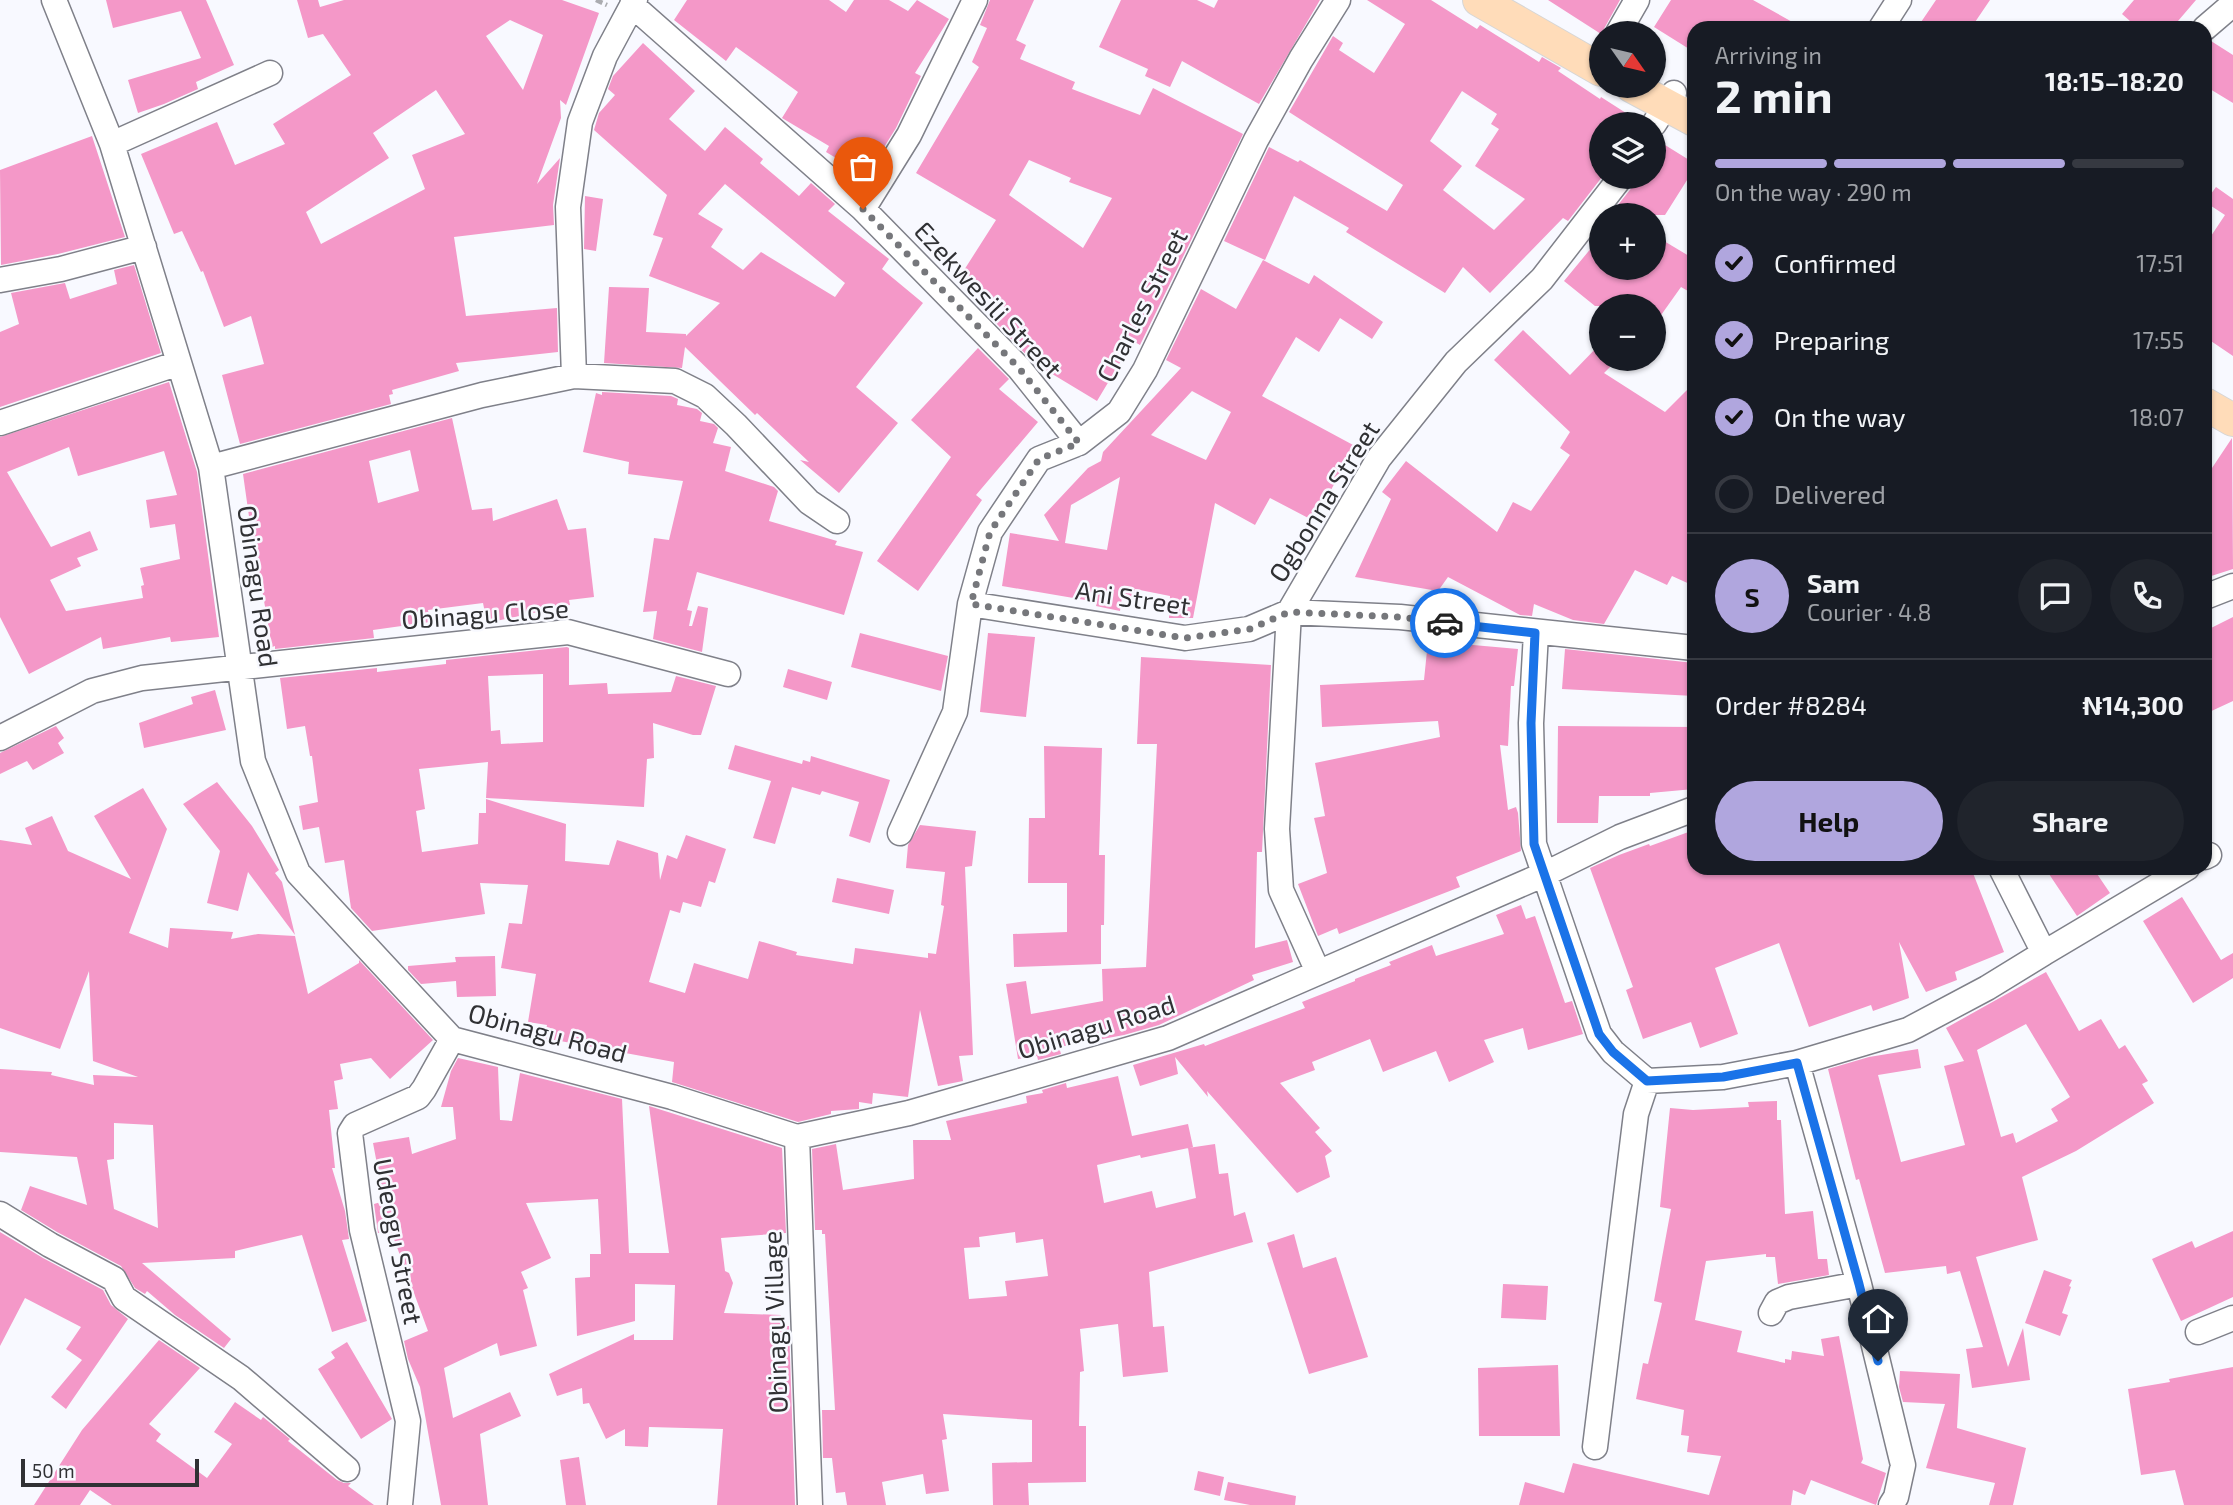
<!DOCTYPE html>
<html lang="en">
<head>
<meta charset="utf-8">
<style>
  :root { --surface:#171b24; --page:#20242c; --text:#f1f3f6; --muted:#9ea1a6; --line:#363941; --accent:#b0a6de }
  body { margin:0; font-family:"Exo 2",sans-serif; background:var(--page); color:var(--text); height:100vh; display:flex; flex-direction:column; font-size:26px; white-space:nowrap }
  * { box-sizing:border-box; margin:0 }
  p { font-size:23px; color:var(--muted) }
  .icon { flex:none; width:38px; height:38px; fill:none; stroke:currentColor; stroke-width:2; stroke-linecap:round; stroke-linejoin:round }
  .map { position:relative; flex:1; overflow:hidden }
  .panel { position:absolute; left:1687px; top:21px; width:525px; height:854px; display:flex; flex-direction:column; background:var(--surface); border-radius:21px; box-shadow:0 2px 5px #0004 }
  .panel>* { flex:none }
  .needle { width:46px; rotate:124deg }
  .tools { position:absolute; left:1589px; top:21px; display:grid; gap:14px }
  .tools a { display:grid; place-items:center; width:77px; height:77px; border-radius:50%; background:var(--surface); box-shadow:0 2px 5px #0004; font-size:35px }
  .scale { position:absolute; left:21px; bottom:18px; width:178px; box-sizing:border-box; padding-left:7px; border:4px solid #303134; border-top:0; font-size:19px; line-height:24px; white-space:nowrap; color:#303134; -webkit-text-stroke:5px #f8f9ff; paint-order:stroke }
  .pin { position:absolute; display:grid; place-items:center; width:60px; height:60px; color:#fff; margin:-72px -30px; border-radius:50% 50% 50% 0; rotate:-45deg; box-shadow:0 0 7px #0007 }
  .pin .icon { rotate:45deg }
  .courier { position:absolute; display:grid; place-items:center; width:70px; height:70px; margin:-35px; border:5px solid #1a73e8; border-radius:50%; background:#fff; color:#222; box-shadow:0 2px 9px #0007 }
  .overview em { font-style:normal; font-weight:700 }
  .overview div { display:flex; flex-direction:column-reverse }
  .overview { display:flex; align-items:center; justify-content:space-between; height:119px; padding:0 28px }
  h1 { font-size:46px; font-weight:700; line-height:52px }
  .bar { display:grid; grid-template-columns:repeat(4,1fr); gap:10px 7px; align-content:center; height:84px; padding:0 28px }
  .bar i { height:9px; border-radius:5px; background:var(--line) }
  .bar .active { background:var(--accent) }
  .bar p { grid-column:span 4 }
  .line { display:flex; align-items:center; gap:18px; padding:0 28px; border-top:2px solid var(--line) }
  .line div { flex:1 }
  .round { display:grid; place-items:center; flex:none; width:74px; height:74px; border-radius:37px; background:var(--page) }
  ol { padding:0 28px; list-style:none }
  li { display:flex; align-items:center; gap:21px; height:77px }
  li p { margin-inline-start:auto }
  li .icon { padding:7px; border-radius:50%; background:var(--accent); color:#111; stroke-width:4 }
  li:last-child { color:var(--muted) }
  li i { width:38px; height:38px; border:4px solid var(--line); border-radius:50% }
  .action { display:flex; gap:14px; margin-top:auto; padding:14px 28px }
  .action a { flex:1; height:80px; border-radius:42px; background:var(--accent); color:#111; font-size:28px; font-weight:700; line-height:80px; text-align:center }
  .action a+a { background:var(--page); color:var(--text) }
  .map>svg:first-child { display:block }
  .building { fill:#f498c8; fill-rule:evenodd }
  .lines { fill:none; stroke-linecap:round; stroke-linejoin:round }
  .minor-casing { stroke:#7f8089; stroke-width:27 }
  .major-casing { stroke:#d6d6d6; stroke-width:34 }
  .path { stroke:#abacb0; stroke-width:4.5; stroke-dasharray:7 3.5; stroke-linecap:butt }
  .minor { stroke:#fff; stroke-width:24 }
  .major { stroke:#ffdcb9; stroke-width:32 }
  .done { stroke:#76777b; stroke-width:7; stroke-dasharray:0 12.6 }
  .route { stroke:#1a73e8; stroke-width:9 }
  .labels { text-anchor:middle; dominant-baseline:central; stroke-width:5; stroke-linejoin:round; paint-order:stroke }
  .street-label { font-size:26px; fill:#303134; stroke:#f8f9ff }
</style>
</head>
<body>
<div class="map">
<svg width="2233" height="1505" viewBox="0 0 2233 1505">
  <rect width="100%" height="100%" fill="#f8f9ff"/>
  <path class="building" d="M106,0h100l28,65 -38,17 2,7 -34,15 -26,9 -10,-33 73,-22 -20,-47 -68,17z
    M297,0h21l2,7 24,-7h218l37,13 -33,92 -6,-5 1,18 -24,66 23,-26 -7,47 1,20 -100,12 12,79 91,-8 1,44 -102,11 3,8 -67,19 1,4 -4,1 2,9 -151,40 -18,-69 42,-11 -13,-48 -27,11 -21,-56 -2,1 -19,-41 -8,3 -33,-80 76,-32 18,43 50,-21 -12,-20 78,-49 -28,-41 -15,4zM510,20l33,15 -20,55 -37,-54zM436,90l29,44 -53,21 13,34 -104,55 -15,-32 83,-54 -16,-25z
    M687,0h142l17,12 8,-12h35l19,11 9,-11 32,19 -34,54 6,3 -25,52 -30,48 -40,-24 3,-6 -47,-28 16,-26 -62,-45 -10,14 -52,-41z
    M990,0h44l-18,40 10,5 -6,14 55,23 -3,7 68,26 13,-27 90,46 -103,211 -7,-4 -36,60 -63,-38 -38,-40 10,-15 -47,-30 37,-58 -80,-47 63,-106 -7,-5 15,-34 -7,-3zM1029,160l42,18 -2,4 43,16 -29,50 -74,-53z
    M1121,0h76l17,8 4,-8h102l-61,104 -77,-43 -12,26 -25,-11 3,-7 -49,-22z
    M1367,0h64l46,29 3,-4 59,37 3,-5 19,11 -3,3 42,28 1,-2 39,25 -1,2h-38l1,53 -34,44 -5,-3 -73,75 -27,-26 -18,26 -99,-61 3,-4 -55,-32 -29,64 -41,-19 45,-94 29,15 2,-2 87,51 16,-26 -114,-73 44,-76 10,7 -4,7 35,23 31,-49zM1462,91l35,23 -6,10 8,5 -24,37 50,33 -31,31 -51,-40 19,-24 -32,-25z
    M1548,0h72l-19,34z
    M1671,0h82l50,28h-109v24l-40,-25z
    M1936,0h54l-19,28h-54z
    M2134,0h62l-24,28h-34l-16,-14z
    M2211,41l22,14v48l-28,-17v-34z
    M643,43l52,48 -26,28 36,32 20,-24 38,32 -3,4 39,33 12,-13 24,21 -7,7 61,48 -7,10 41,34 -67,84 42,36 -59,70 -39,-33 9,2 -52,-49 -2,2 -70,-68 -3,21 -78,-5 5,-76 40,1 -3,44 40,2v2l34,-33 -71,-27 14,-38 -10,-3 14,-40 -73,-65 5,-17 16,-18 -7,-6 5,-13zM725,184l120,99 -10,14 -74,-45 -18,18 -32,-23 12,-18 -25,-15z
    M92,136l33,101 -67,17 -57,11 -1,-95z
    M1665,145l29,18v6l-29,46h-55l23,-29 3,-9h18v-13z
    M2216,187l17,12v157l-28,-19v-92l20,-30 -20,-13z
    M585,196l18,3 -7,52 -12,-2z
    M1601,227v41h53v-33l40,24v22l-6,10 -7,-4 -27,38v-19h-59l-31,-25 33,-40 -4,-3z
    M1263,260l46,24 5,-9 69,47 -11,17 -32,-21 -21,34 -23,-15 -34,59 93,50 -41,75 -44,-23 -15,27 -40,-22 -22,115h-24l1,-22 -35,-7 -1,9 -12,-1 -2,14 -24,-5 1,-4 -95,-16 8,-53 49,8 -15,-26 44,-47 13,-7 2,-9 78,-84 -15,-8 35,-71 35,20zM1192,391l39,21 -25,48 -55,-25zM1120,477l-13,73 -42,-7 6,-38z
    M134,265l27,88 -161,54v-75l19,-8 -8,-31 54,-10 5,16 47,-15 -3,-14z
    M1523,330l47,45 31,-32v16h17l-14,14 61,39 29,-29v203l-22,-10 -5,9 -32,-15 -31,54 -31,-4 -39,-16 -2,12 -12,-1 -72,-38 -10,14 -83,-14 36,-78 -9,-7 24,-31 91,71 16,-30 18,9 39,-56 -10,-7 10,-16 -76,-72z
    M978,348l31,31 -10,10 39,33 -62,73 6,5 -64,91 -41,-30 74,-104 -40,-37z
    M169,382l28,90 22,165 -48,5 -1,-5 -67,12 -2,-12 -72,37 -29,-57v-180zM69,447l9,29 86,-25 13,44 -31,5 4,28 25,-4 5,35 -40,9 4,17 -3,1 2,12 -77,13 -16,-31 31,-14 -4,-8 21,-8 -8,-19 -39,16 -44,-75z
    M602,392l69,4 7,3 -1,6 20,4 5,4 -2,8 14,3 4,4 -5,15 18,4 -6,24 49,16 4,4 -9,30 68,20 -2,4 28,7 -19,63 -147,-43 -10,38 5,1 -3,15h3l6,-20 10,2 -6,44 -49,-13 4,-28 -14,1 11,-74 15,2 14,-59 -55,-7 1,-12 -46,-10 13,-59 6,2z
    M452,418l20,92 20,-2 1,13 64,-22 11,31 18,-2 8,69 -25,3 1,5 -83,18 -4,-20 -55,7 2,12 -57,8 1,8 -99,11v-3l-3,1 -13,-75 -2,1 -14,-99zM410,450l9,41 -41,12 -9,-42z
    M2232,438l1,131 -28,9v-110h7z
    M2233,617v84l-28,13v-83z
    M860,633l88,23 -7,35 -90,-24z
    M988,633l47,4 -9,80 -46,-5z
    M1428,641l90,8 -4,37h-3l-3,60 -8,-1 8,65 8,-3 2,6 3,38 -65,26 4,10 -121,47 -2,-6 -19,8 -20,-52 29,-11 -13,-55 11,-2 -10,-53 125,-26 -2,-16 -116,6 -2,-42 104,-5z
    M567,647l2,1v37l38,-2 1,11 63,-2 5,-16 40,10 -15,49h-8l-40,-12 1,35 -7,1 -3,48 -158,-9 2,-36 -69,7 6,40 -9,2 6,41 56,-8 1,-31h7v-14l80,25 -1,37 44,4 8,-25 41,13 2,27 7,-25 10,4 9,-24 40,14 -11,34 -6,-2 -8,26 -18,-5 -3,11 -10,-3 -21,72 36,11 9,-30 54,16 11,-38 38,11 -1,3 57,9 2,-16 73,10v-5l8,1 8,-48 -3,-1 4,-33 -39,-4 2,-23 12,-20 56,6 -4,35 -7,1 8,188 -14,1 4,25 -25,5 -18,-76 -12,87 -35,-4 -1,11 -13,-2v7l-28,2v3l-33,8 -126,-40 2,-20 -130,-24 3,-13 -19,-3 8,-48 -35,-6 8,-45 13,1 6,-39 -48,-2 5,31 -113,17 -21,-23 -7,-48 -19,3 -6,-36 -16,3 -4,-24 19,-4 -6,-46h-2l-5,-30 -18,3 -7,-51 97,-10v4l69,-8v-4zM543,674v68l-42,2 -1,-14 -9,1 -3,-55z
    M1565,649l129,14v33l-132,-7z
    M1141,657l130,8 -9,187h-5l-2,96 32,-8 6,22 -41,13 2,5 -95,45 -35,10 -65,12 2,7 -23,6 -1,-4 -19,3 -12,-75 20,-3 5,33 72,-13 -1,-32 44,-2 11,-223h-20z
    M788,669l44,13 -5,18 -44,-13z
    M215,690l11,40 -82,18 -5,-25 54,-19 -2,-7z
    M56,726l8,12 -6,5 6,10 -31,17 -6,-9 -27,13v-21z
    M1558,726l136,1v62l-44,4v3h-51l-1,27h-41z
    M735,745l67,19 1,-4 7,2 1,-6 79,24 -20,63 -21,-7 10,-34 -37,-11 -2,4 -28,-8 -17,57 -22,-6 18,-57 -43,-12z
    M1044,746l58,2 -3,107h6l-1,70h-3v39l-87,3 -1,-33 54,-2v-49h-39l1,-65h16z
    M217,782l35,44 27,44 -4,3 7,9 13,53 -47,-63 -10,39 -31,-8 13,-52 -37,-47z
    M143,788l24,41 -38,104 39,15 2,-20 63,4 -2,7 27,-5 37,2 13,58 51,-31v-3l74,80 -43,39 -19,-21 -31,6 3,15 -9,2 4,28 -9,1 6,58h-3l13,43 4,28 -7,1 25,81 -35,11 -30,-97 -67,16v7l-93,5 89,76 -7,9 -49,-33 -28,-24 -2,3 -10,-6 -14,-22 -64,-34 -36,-22 9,-24 57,19 -10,-48 -77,-5v-83l52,3 -1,3 43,10 -1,-10 45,2 -45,-16 -4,-90 -29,78 -60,-21v-188l32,5 -7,-17 27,-12 16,35 63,28 -37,-63zM114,1123l39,2 5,103 -44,-19 -7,-49 7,-1z
    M1694,830v38h277l33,84 -49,20 2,8 -31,12 -27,-50 10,56 -36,13 -2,-6 -62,22 -30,-84 -64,25 23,66 -38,14 -9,-26 -48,17 -17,-49 7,-3 -43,-119 29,-13 30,-11 1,2z
    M2045,868h48l17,25 -33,23z
    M837,878l57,12 -5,24 -57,-12z
    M2182,897l39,63 12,-7v25l-40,25 -50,-82z
    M1521,905l5,14 9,-3 30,87 7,-2 11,33 -55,16 -5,-22 -39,12 10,22 -45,20 -13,-31 -53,21 -13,-33 -58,23 3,8 -35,13 40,45 -5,4 17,19 -7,5 5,21 -33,16 -90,-102 1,6 -33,-40 3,17 -38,12 -7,-21 71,-21 1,2 100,-38 -3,-6 53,-21v-2l36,-14 -2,-3 43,-17 4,11 68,-22 -8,-19z
    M495,956l1,40 -39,1 -1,-16 -35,3 -13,-14v-4l48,-4 -1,-5z
    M2046,972l33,59 22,-12 18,30 6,-4 23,36 -6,3 12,19 -78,48 -54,26 16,63 -62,17 32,110 15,-39 7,52 -58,8 -6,-39 17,-2 -23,-76 -13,3 -1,-8 -61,7 -26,-94 -3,1 -28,-111 41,-12 49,-8 3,19 -43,7 23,87 64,-17 -21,-79 20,-5 -18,-33zM2026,1024l44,73 -19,12 7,12 -42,22 -3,-10 -12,4 -24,-87z
    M458,1058l40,9 2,53 12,1 8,-48 102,26 7,154h40l-20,-147 133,42 4,85 -65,5 4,33 4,2 4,10 -9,30 57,2v11h8l6,179h-78l6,-76 -74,-2 -1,20 -23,-1v-17l-19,10 -17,-36 -6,1 -1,-16 -25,8 -8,-22 85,-40v6h39l2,-55 -40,-1v37l-58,15 -2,-58 15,-1v-23h11l-3,-55 -72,4 25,55 -30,14 7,16 -5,2 14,56 -37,10 -3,-13 -53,25 9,50 57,-26 11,24 -41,18 8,71h-47l-21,-118 -12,-28 -4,-18 24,-10 -37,-100 -13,2 -4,-29 10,-3 -11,-58 36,-6 3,17 44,-15 -3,-32h-12l10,-36z
    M1118,1076l14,60 56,-12 5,23 -52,11 -1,-3 -43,10 7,38 48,-12 4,17 40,-10 -8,-50 27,-4 4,30 9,-1 6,43 11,-4 8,30 -104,30 4,55 11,-1 4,46 -45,5 -5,-53 -38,5 4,42 -4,1 -1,54h7v56l-58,1 1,22h-36l-1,-42 40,-1v-42l-89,-6 4,25 -5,1 7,51 -23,3 -3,-20 -41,8 4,23h-39l-2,-13 -9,1 -4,-35h-9l-1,-48h13l-10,-176h-3v-4h-7l-3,-81 24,-5 7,46 71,-11 -1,-39h38l-5,-19 81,-18 -1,-7 17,-3 -1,-3 24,-7 1,5zM1015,1232l1,11 27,-4 5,37 -43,5 2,15 -38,3 -5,-51 16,-1 -1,-10z
    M1777,1101v19h4l4,94 28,-3 5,48h9l2,16 -51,9 -3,-27h-9v-3l-60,7 -11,59 47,11 -5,21 48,11v-4l6,1 1,-9 32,5 -3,-17 18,-3 24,123 -2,4 25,10 -10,32 -65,-25 -6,15 -12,-5 -2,15h-272l6,-23 39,11 9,-30 136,32 12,-39 -34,-4 2,-16 -8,-1 3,-25 -48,-11 7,-36 5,1 14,-61 -8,-2 17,-92 -11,-2 10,-99 23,2 56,-3 -1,-5z
    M2233,1231v66l-52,24 -29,-62 40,-18 3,7z
    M0,1232l43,26 60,32 8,15 17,14 -62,90 -15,-12 31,-37 -16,-11 15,-22 -56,-29 -25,48z
    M1294,1234l9,34 33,-11 32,100 -59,17 -42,-131z
    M2044,1270l28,10 -3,6 2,1 -9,26 6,2 -8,21 -35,-13z
    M1503,1284l45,2 -2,34 -45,-2z
    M159,1340l41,28 -51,56 12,10 -5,7 51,37 25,-34 -18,-12 21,-30 26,18 2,-3 27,22 -2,2 49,39 7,3h7l-3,3 26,19h-262l-22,-15 -10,15h-46l48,-75z
    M347,1342l45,77 -31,20 -43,-70 17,-11 -4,-6z
    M1558,1365l2,71h-81l-1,-68z
    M2233,1367v138h-49l-9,-35 -34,5 -13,-86 42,-7 -1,-3z
    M1900,1371l60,3 -3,54 69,20 -13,57h-24l6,-22 -69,-15 19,-64 -42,-2 -4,-15z
    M579,1457l7,48h-20l-6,-45z
    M1198,1471l26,6 -4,19 -26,-6z
    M1228,1482l68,14 -1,9h-45l-26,-5z"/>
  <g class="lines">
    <g class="minor-casing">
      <path id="minor" d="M54,0l58,144 99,323 42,294 45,112 154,166 220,58 125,40 112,-24 259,-75 377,-164 75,-37 74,-28
        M632,5l231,204 156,159 60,75
        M1881,28l18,-28
        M2205,28l28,-24
        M1618,33l19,-33
        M1654,124l20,-31
        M112,144l158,-71
        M863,209l46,-74 66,-135
        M0,280l61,-11 83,-22
        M574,376l-6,-169 12,-85 25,-66 30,-56
        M0,423l179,-60
        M211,467l271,-72 92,-19 101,5 30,15 31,29 73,77 28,19
        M2205,597l28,-11
        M970,604l215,34 64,-9 40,-17 111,5 294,31
        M1536,633l-5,90 3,121 65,190 14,18 34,29 76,-4 74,-14 111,-33 79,-42 57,-35 -43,-85
        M0,738l92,-47 50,-13 426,-46 160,42
        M900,833l55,-121 15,-108 20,-72 49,-73 40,-16 40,-31 26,-42 111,-230 45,-81 37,-59
        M2205,857l4,-2
        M2044,953l143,-85
        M1318,972l-37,-82 -4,-61 12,-217 90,-154 77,-96 86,-83 79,-102
        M1797,1063l62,221 44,181 -7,32 -5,8
        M797,1137l13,368
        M0,1214l50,31 64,34 10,19 117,80 106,91
        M1771,1313l6,-11 12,-5 70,-13
        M2198,1332l35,-14
        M1595,1447l41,-333 11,-33
        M400,1505l8,-84 -46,-191 -12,-97 5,-8 63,-28 6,-8 28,-50"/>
    </g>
    <g class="major-casing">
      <path id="major" d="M1479,0l122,70
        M1631,86l63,34
        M2205,404l28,16"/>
    </g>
    <path class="path" d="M596,0l11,5"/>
    <use href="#minor" class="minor"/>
    <use href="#major" class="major"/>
  </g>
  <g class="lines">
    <path class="done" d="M863,209l156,159 60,75 -40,16 -49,73 -19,72 214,34 65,-9 39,-17 111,5 45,6"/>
    <path class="route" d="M1445,623l90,10 -4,90 3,121 65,190 14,18 34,29 76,-4 74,-14 62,221 19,77"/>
  </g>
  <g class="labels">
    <g class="street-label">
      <text transform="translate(989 299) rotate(47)">Ezekwesili Street</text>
      <text transform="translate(1141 305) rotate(-63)">Charles Street</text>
      <text transform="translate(1323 501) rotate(-58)">Ogbonna Street</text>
      <text transform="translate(259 586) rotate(82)">Obinagu Road</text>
      <text transform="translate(1133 597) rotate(8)">Ani Street</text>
      <text transform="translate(485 613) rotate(-4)">Obinagu Close</text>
      <text transform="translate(1096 1026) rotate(-17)">Obinagu Road</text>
      <text transform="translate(548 1032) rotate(15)">Obinagu Road</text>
      <text transform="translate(399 1241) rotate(79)">Udeogu Street</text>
      <text transform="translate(774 1322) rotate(-92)">Obinagu Village</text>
    </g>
  </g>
</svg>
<div class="tools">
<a><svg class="needle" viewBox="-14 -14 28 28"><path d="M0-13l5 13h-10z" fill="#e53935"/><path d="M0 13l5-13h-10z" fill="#9ea1a6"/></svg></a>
<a><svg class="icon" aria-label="layers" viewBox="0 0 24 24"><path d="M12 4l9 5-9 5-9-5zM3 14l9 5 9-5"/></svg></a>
<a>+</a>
<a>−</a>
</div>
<div class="scale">50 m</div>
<div class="pin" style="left:863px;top:209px;background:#ea580c"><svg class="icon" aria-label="bag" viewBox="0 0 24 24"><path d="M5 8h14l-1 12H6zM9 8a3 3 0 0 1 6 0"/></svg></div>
<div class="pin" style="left:1878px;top:1361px;background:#1f2937"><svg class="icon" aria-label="home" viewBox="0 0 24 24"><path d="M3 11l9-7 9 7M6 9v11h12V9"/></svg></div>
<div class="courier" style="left:1445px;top:623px"><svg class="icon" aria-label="car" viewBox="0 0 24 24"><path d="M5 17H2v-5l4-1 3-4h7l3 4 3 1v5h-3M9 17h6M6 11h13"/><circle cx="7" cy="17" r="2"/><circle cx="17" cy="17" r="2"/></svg></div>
<section class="panel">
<div class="overview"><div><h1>2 min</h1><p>Arriving in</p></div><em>18:15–18:20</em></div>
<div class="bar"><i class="active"></i><i class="active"></i><i class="active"></i><i></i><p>On the way · 290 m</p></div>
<ol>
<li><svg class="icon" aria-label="check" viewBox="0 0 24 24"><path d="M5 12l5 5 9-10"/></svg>Confirmed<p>17:51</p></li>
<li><svg class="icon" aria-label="check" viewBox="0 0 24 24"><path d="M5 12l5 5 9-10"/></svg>Preparing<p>17:55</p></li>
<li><svg class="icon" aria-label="check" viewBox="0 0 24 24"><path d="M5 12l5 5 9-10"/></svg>On the way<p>18:07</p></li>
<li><i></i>Delivered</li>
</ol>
<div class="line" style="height:126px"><b class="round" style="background:var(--accent);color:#111">S</b><div><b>Sam</b><p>Courier · 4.8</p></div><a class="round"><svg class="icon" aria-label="chat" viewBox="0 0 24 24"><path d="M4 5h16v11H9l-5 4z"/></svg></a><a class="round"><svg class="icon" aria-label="phone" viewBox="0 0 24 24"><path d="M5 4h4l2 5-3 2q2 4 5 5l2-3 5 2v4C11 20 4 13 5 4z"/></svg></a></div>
<div class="line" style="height:91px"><div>Order #8284</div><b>₦14,300</b></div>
<div class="action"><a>Help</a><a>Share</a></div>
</section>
</div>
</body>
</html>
